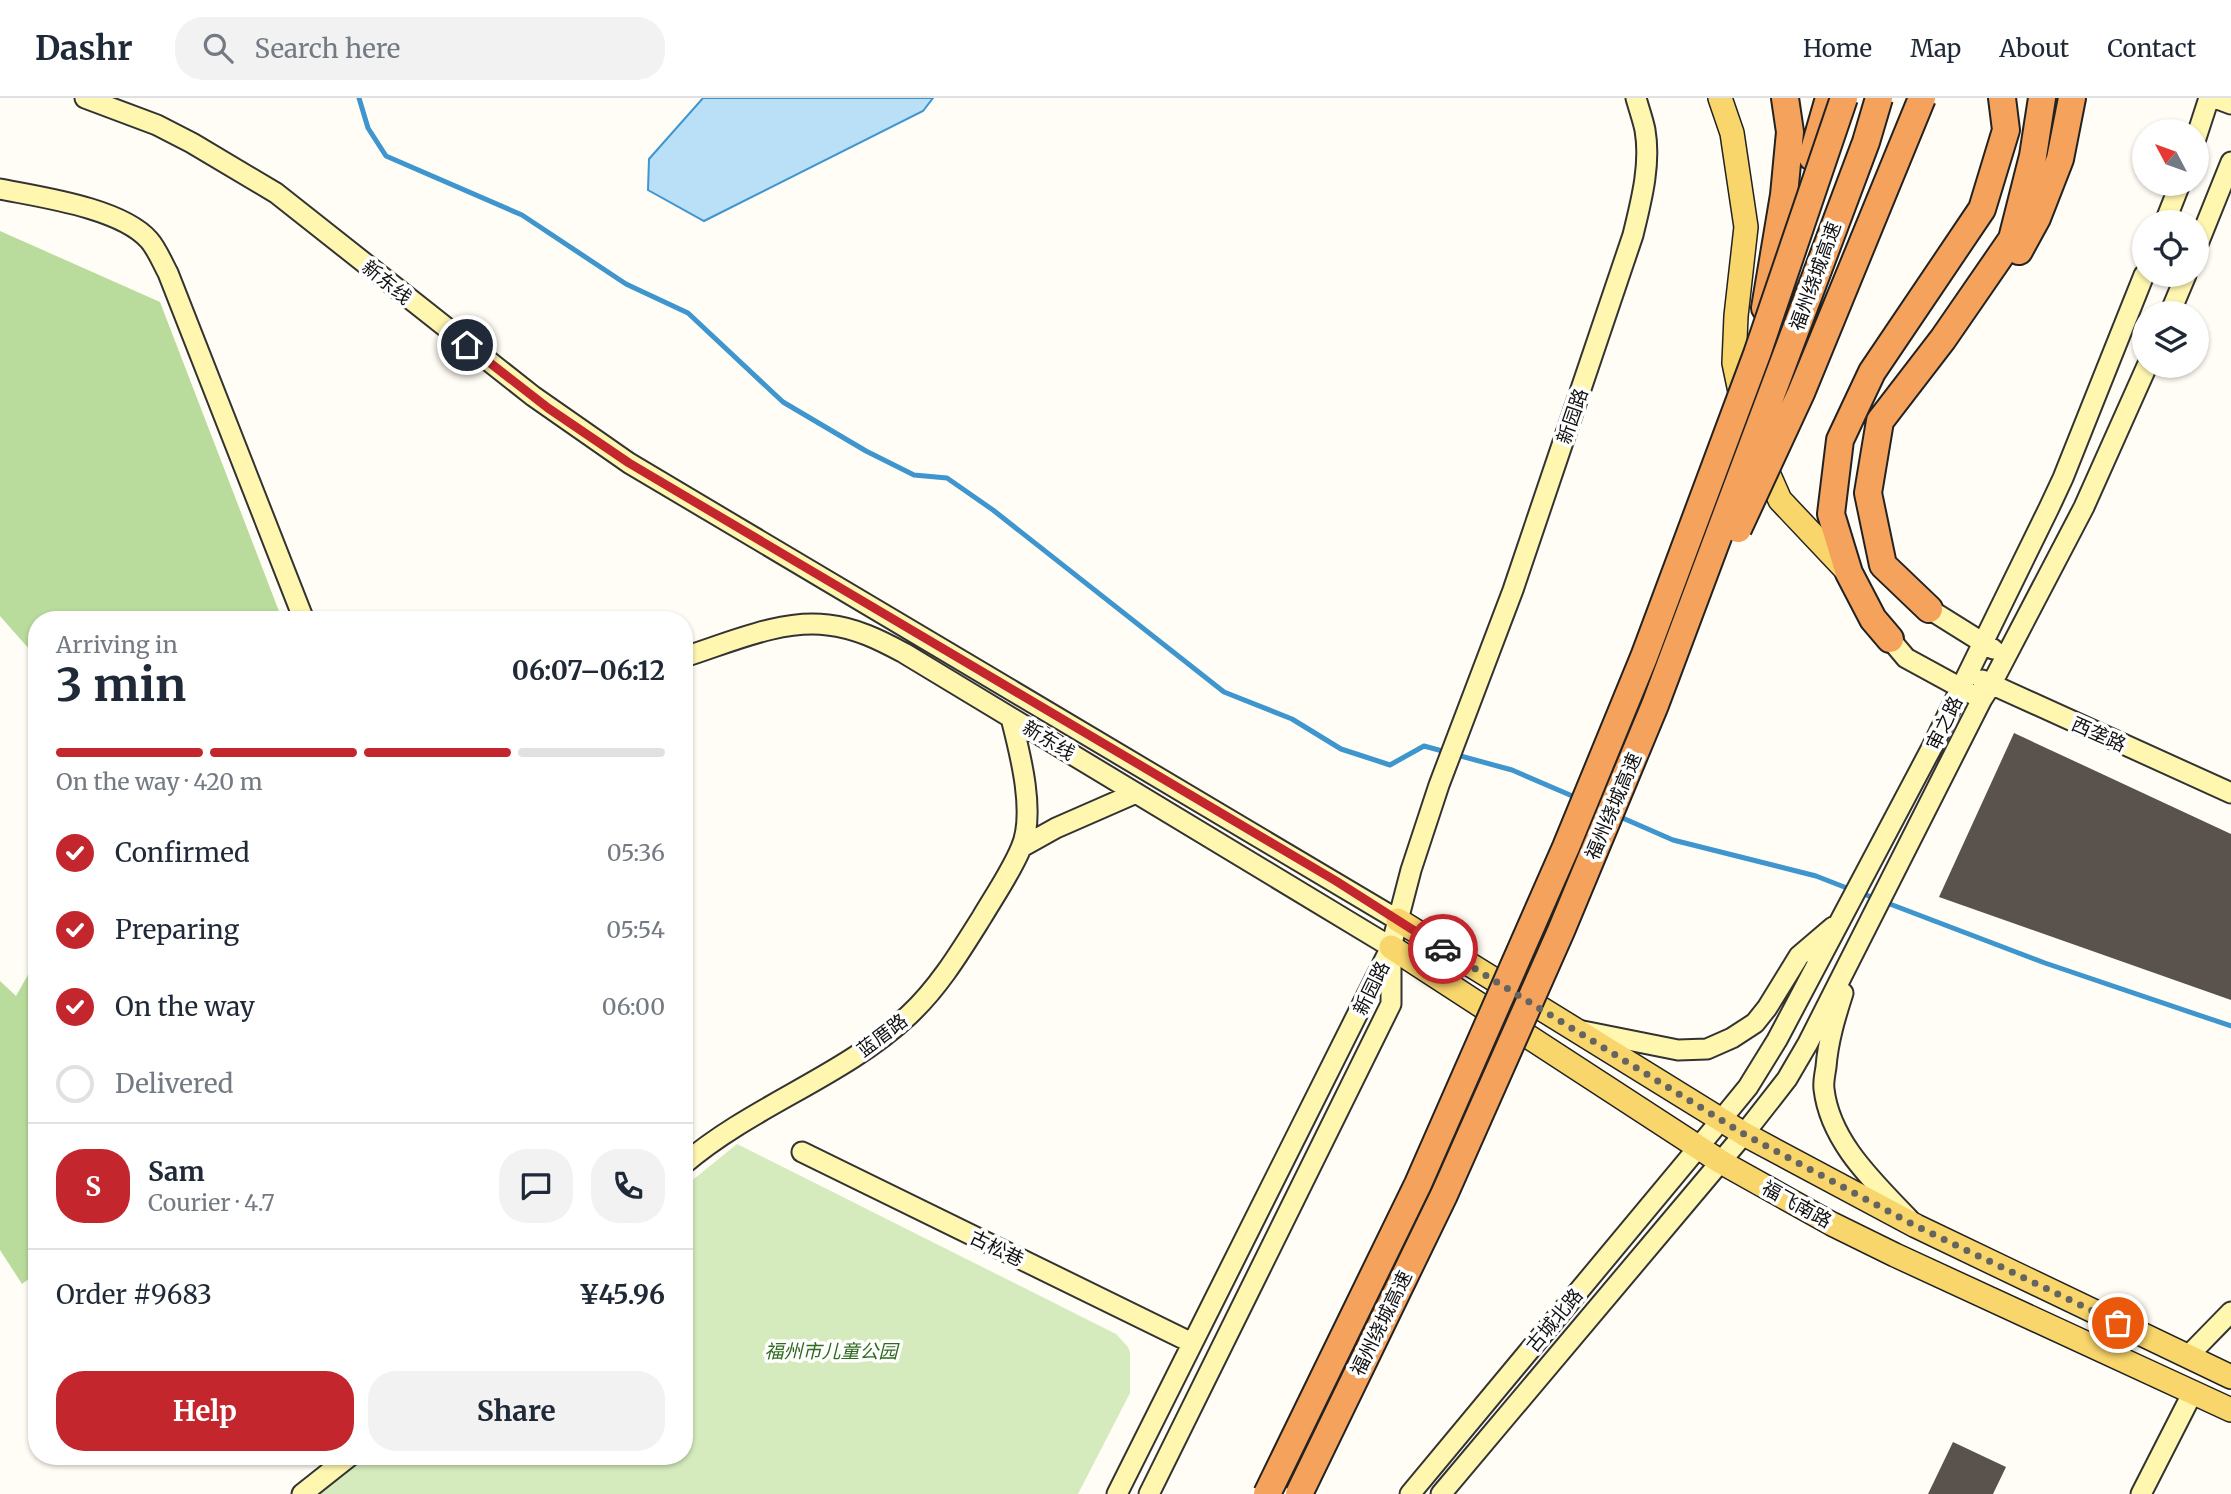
<!DOCTYPE html>
<html lang="en">
<head>
<meta charset="utf-8">
<style>
  :root { --surface:#fff; --page:#f2f2f3; --text:#1f2937; --muted:#747a83; --line:#e0e1e3; --accent:#c4262e }
  body { margin:0; font-family:Merriweather,"Noto Sans SC",serif; background:var(--page); color:var(--text); height:100vh; display:flex; flex-direction:column; font-size:26px; white-space:nowrap }
  * { box-sizing:border-box; margin:0 }
  p { font-size:23px; color:var(--muted) }
  .icon { flex:none; width:38px; height:38px; fill:none; stroke:currentColor; stroke-width:2; stroke-linecap:round; stroke-linejoin:round }
  .map { position:relative; flex:1; overflow:hidden }
  .side { position:absolute; left:28px; top:513px; width:665px; height:854px; display:flex; flex-direction:column; background:var(--surface); border-radius:28px; box-shadow:0 2px 5px #0004 }
  .side>* { flex:none }
  .needle { width:46px; rotate:311deg }
  .tools { position:absolute; left:2132px; top:21px; display:grid; gap:14px }
  .tools a { display:grid; place-items:center; width:77px; height:77px; border-radius:50%; background:var(--surface); box-shadow:0 2px 5px #0004; font-size:35px }
  .pin { position:absolute; display:grid; place-items:center; width:60px; height:60px; color:#fff; margin:-30px; border:4px solid #fff; border-radius:50%; box-shadow:0 2px 7px #0007 }
  .courier { position:absolute; display:grid; place-items:center; width:70px; height:70px; margin:-35px; border:5px solid #c4262e; border-radius:50%; background:#fff; color:#222; box-shadow:0 2px 9px #0007 }
  .summary em { font-style:normal; font-weight:700 }
  .summary div { display:flex; flex-direction:column-reverse }
  .summary { display:flex; align-items:center; justify-content:space-between; height:119px; padding:0 28px }
  h1 { font-size:46px; font-weight:700; line-height:52px }
  .bar { display:grid; grid-template-columns:repeat(4,1fr); gap:10px 7px; align-content:center; height:84px; padding:0 28px }
  .bar i { height:9px; border-radius:5px; background:var(--line) }
  .bar .active { background:var(--accent) }
  .bar p { grid-column:span 4 }
  .line { display:flex; align-items:center; gap:18px; padding:0 28px; border-top:2px solid var(--line) }
  .line div { flex:1 }
  .round { display:grid; place-items:center; flex:none; width:74px; height:74px; border-radius:28px; background:var(--page) }
  ol { padding:0 28px; list-style:none }
  li { display:flex; align-items:center; gap:21px; height:77px }
  li p { margin-inline-start:auto }
  li .icon { padding:7px; border-radius:50%; background:var(--accent); color:#fff; stroke-width:4 }
  li:last-child { color:var(--muted) }
  li i { width:38px; height:38px; border:4px solid var(--line); border-radius:50% }
  .button { display:flex; gap:14px; margin-top:auto; padding:14px 28px }
  .button a { flex:1; height:80px; border-radius:28px; background:var(--accent); color:#fff; font-size:28px; font-weight:700; line-height:80px; text-align:center }
  .button a+a { background:var(--page); color:var(--text) }
  header { display:flex; align-items:center; gap:42px; box-sizing:border-box; height:98px; padding:0 35px; background:var(--surface); border-bottom:2px solid var(--line) }
  header strong { font-size:33px }
  nav { display:flex; gap:38px; margin-inline-start:auto; font-size:24px }
  .search { width:490px; height:63px; background:var(--page); display:flex; align-items:center; gap:18px; box-sizing:border-box; padding:0 24px; border-radius:28px; color:var(--muted); font-size:26px }
  .map>svg:first-child { display:block }
  .green { fill:#d5ebbd }
  .forest { fill:#b9dc9c }
  .water { fill:#b9e0f7; stroke:#3f96cf; stroke-width:2 }
  .lines { fill:none; stroke-linecap:round; stroke-linejoin:round }
  .stream { stroke:#3f96cf; stroke-width:5 }
  .building { fill:#5a524d }
  .secondary-casing { stroke:#333; stroke-width:23 }
  .primary-casing { stroke:#222; stroke-width:26 }
  .highway-casing { stroke:#222; stroke-width:30 }
  .secondary { stroke:#fff6b0; stroke-width:19 }
  .primary { stroke:#f9d66b; stroke-width:23 }
  .highway { stroke:#f5a25d; stroke-width:26 }
  .highway-bridge-casing { stroke:#222; stroke-width:30; stroke-linecap:butt }
  .highway-bridge { stroke:#f5a25d; stroke-width:26 }
  .done { stroke:#646461; stroke-width:7; stroke-dasharray:0 12.6 }
  .route { stroke:#c4262e; stroke-width:9 }
  .labels { text-anchor:middle; dominant-baseline:central; stroke-width:7; stroke-linejoin:round; paint-order:stroke }
  .street-label { font-size:19px; fill:#111; stroke:#fff }
  .park-label { font-size:19px; font-style:italic; fill:#2f6b1f; stroke:#fff }
</style>
</head>
<body>
<header>
<strong>Dashr</strong>
<div class="search"><svg class="icon" aria-label="search" viewBox="0 0 24 24"><circle cx="10" cy="10" r="6"/><path d="M15 15l6 6"/></svg>Search here</div>
<nav><a>Home</a><a>Map</a><a>About</a><a>Contact</a></nav>
</header>
<div class="map">
<svg width="2231" height="1396" viewBox="0 0 2231 1396">
  <rect width="100%" height="100%" fill="#fffdf5"/>
  <path class="green" d="M737,1046l379,190 12,13 2,5v41l-52,101h-763l46,-38h323v-269z"/>
  <path class="forest" d="M0,133l160,71 122,317 -245,1v38l-37,-42z
    M37,861v314l-15,11 -22,-34v-269l16,15z"/>
  <path class="water" d="M703,0h230l-10,13 -219,110 -56,-31 1,-31z"/>
  <g class="lines">
    <path class="stream" d="M359,0l9,30 18,28 136,59 104,69 62,29 95,89 83,49 48,24 33,3 46,32 231,182 68,27 49,30 49,16 34,-19 88,24 65,28
      M1618,718l55,24 143,36 36,14
      M1861,795l184,70 186,63"/>
  </g>
  <path class="building" d="M2014,635l217,101v166l-292,-103z
    M1953,1344l53,25 -13,27h-65z"/>
  <g class="lines">
    <g class="secondary-casing">
      <path id="secondary" d="M85,0l72,27 35,18 84,50 257,203 96,67 769,457
        M2215,0l16,6
        M2196,40l13,-40
        M0,91c40,8 121,19 149,51 8,9 13,22 19,33l136,347
        M2165,124l15,-38
        M2196,151l35,-87
        M2170,215l16,-38
        M1929,511l64,40
        M1890,541l16,19 66,36
        M684,559c45,-14 96,-38 144,-32 28,3 52,15 76,28l487,294
        M1982,582l249,113
        M1022,749l34,-19 80,-35
        M1843,895c-8,25 -15,48 -17,74 -1,7 -3,15 -2,22 6,53 50,93 85,130
        M1583,933l95,19 29,-1 25,-11 23,-15 12,-15 32,-52 34,-29
        M802,1054l390,191
        M684,1066c69,-59 159,-87 225,-149 30,-28 51,-63 73,-98 13,-22 29,-45 39,-69 15,-34 -1,-95 -10,-130
        M2188,1258l43,-44
        M302,1396l48,-38
        M1117,1396l274,-547 20,-77 28,-85 74,-195 120,-355c8,-33 18,-70 12,-105 -2,-10 -6,-21 -9,-32
        M1149,1396l242,-490v-53
        M1410,1396l311,-374 27,-33 29,-47 154,-291 118,-241 14,-30 81,-203
        M1441,1396l303,-360 43,-55 21,-36 174,-344 9,-14 93,-178 63,-141
        M2141,1396l52,-102"/>
    </g>
    <g class="primary-casing">
      <path id="primary" d="M1720,0l12,35 14,94 -10,89 -2,47 13,62 33,75 69,73
        M1398,822l346,214 172,92 315,151
        M1391,849l330,215 111,62 63,31 336,155"/>
    </g>
    <g class="highway-casing">
      <path id="highway" d="M1812,59l17,-59
        M2019,153l18,-33 23,-59 12,-61
        M1765,210l19,-113 6,-63 -5,-34
        M1929,511l-46,-44 -15,-72 12,-72 63,-82 69,-100 21,-83 9,-58
        M1890,541l-17,-20 -24,-46 -18,-59 9,-74 32,-68 110,-163 24,-79 -4,-32"/>
    </g>
    <use href="#secondary" class="secondary"/>
    <use href="#primary" class="primary"/>
    <use href="#highway" class="highway"/>
    <g class="highway-bridge-casing">
      <path id="highway-bridge" d="M1738,431l63,-136 121,-295
        M1267,1396l151,-310 148,-337 78,-190 113,-303 87,-256
        M1299,1396l145,-299 117,-264 94,-226 211,-563 13,-44"/>
    </g>
    <use href="#highway-bridge" class="highway-bridge"/>
  </g>
  <g class="lines">
    <path class="done" d="M1443,851l301,185 172,92 202,97"/>
    <path class="route" d="M467,247l81,63 81,55 707,418 107,68"/>
  </g>
  <g class="labels">
    <g class="street-label">
      <text transform="translate(1815 178) rotate(-70)">福州绕城高速</text>
      <text transform="translate(387 184) rotate(39)">新东线</text>
      <text transform="translate(1572 318) rotate(-71)">新园路</text>
      <text transform="translate(1944 625) rotate(-64)">审之路</text>
      <text transform="translate(2099 636) rotate(24)">西垄路</text>
      <text transform="translate(1049 642) rotate(31)">新东线</text>
      <text transform="translate(1613 708) rotate(-67)">福州绕城高速</text>
      <text transform="translate(1371 890) rotate(-64)">新园路</text>
      <text transform="translate(882 937) rotate(-37)">蓝厝路</text>
      <text transform="translate(1797 1106) rotate(29)">福飞南路</text>
      <text transform="translate(997 1150) rotate(26)">古松巷</text>
      <text transform="translate(1554 1222) rotate(-50)">古城北路</text>
      <text transform="translate(1381 1225) rotate(-64)">福州绕城高速</text>
    </g>
    <g class="park-label">
      <text x="831" y="1253">福州市儿童公园</text>
    </g>
  </g>
</svg>
<div class="tools">
<a><svg class="needle" viewBox="-14 -14 28 28"><path d="M0-13l5 13h-10z" fill="#e53935"/><path d="M0 13l5-13h-10z" fill="#747a83"/></svg></a>
<a><svg class="icon" aria-label="locate" viewBox="0 0 24 24"><circle cx="12" cy="12" r="6"/><path d="M12 2v4M12 18v4M2 12h4M18 12h4"/></svg></a>
<a><svg class="icon" aria-label="layers" viewBox="0 0 24 24"><path d="M12 4l9 5-9 5-9-5zM3 14l9 5 9-5"/></svg></a>
</div>
<div class="pin" style="left:2118px;top:1225px;background:#ea580c"><svg class="icon" aria-label="bag" viewBox="0 0 24 24"><path d="M5 8h14l-1 12H6zM9 8a3 3 0 0 1 6 0"/></svg></div>
<div class="pin" style="left:467px;top:247px;background:#1f2937"><svg class="icon" aria-label="home" viewBox="0 0 24 24"><path d="M3 11l9-7 9 7M6 9v11h12V9"/></svg></div>
<div class="courier" style="left:1443px;top:851px"><svg class="icon" aria-label="car" viewBox="0 0 24 24"><path d="M5 17H2v-5l4-1 3-4h7l3 4 3 1v5h-3M9 17h6M6 11h13"/><circle cx="7" cy="17" r="2"/><circle cx="17" cy="17" r="2"/></svg></div>
<section class="side">
<div class="summary"><div><h1>3 min</h1><p>Arriving in</p></div><em>06:07–06:12</em></div>
<div class="bar"><i class="active"></i><i class="active"></i><i class="active"></i><i></i><p>On the way · 420 m</p></div>
<ol>
<li><svg class="icon" aria-label="check" viewBox="0 0 24 24"><path d="M5 12l5 5 9-10"/></svg>Confirmed<p>05:36</p></li>
<li><svg class="icon" aria-label="check" viewBox="0 0 24 24"><path d="M5 12l5 5 9-10"/></svg>Preparing<p>05:54</p></li>
<li><svg class="icon" aria-label="check" viewBox="0 0 24 24"><path d="M5 12l5 5 9-10"/></svg>On the way<p>06:00</p></li>
<li><i></i>Delivered</li>
</ol>
<div class="line" style="height:126px"><b class="round" style="background:var(--accent);color:#fff">S</b><div><b>Sam</b><p>Courier · 4.7</p></div><a class="round"><svg class="icon" aria-label="chat" viewBox="0 0 24 24"><path d="M4 5h16v11H9l-5 4z"/></svg></a><a class="round"><svg class="icon" aria-label="phone" viewBox="0 0 24 24"><path d="M5 4h4l2 5-3 2q2 4 5 5l2-3 5 2v4C11 20 4 13 5 4z"/></svg></a></div>
<div class="line" style="height:91px"><div>Order #9683</div><b>¥45.96</b></div>
<div class="button"><a>Help</a><a>Share</a></div>
</section>
</div>
</body>
</html>
